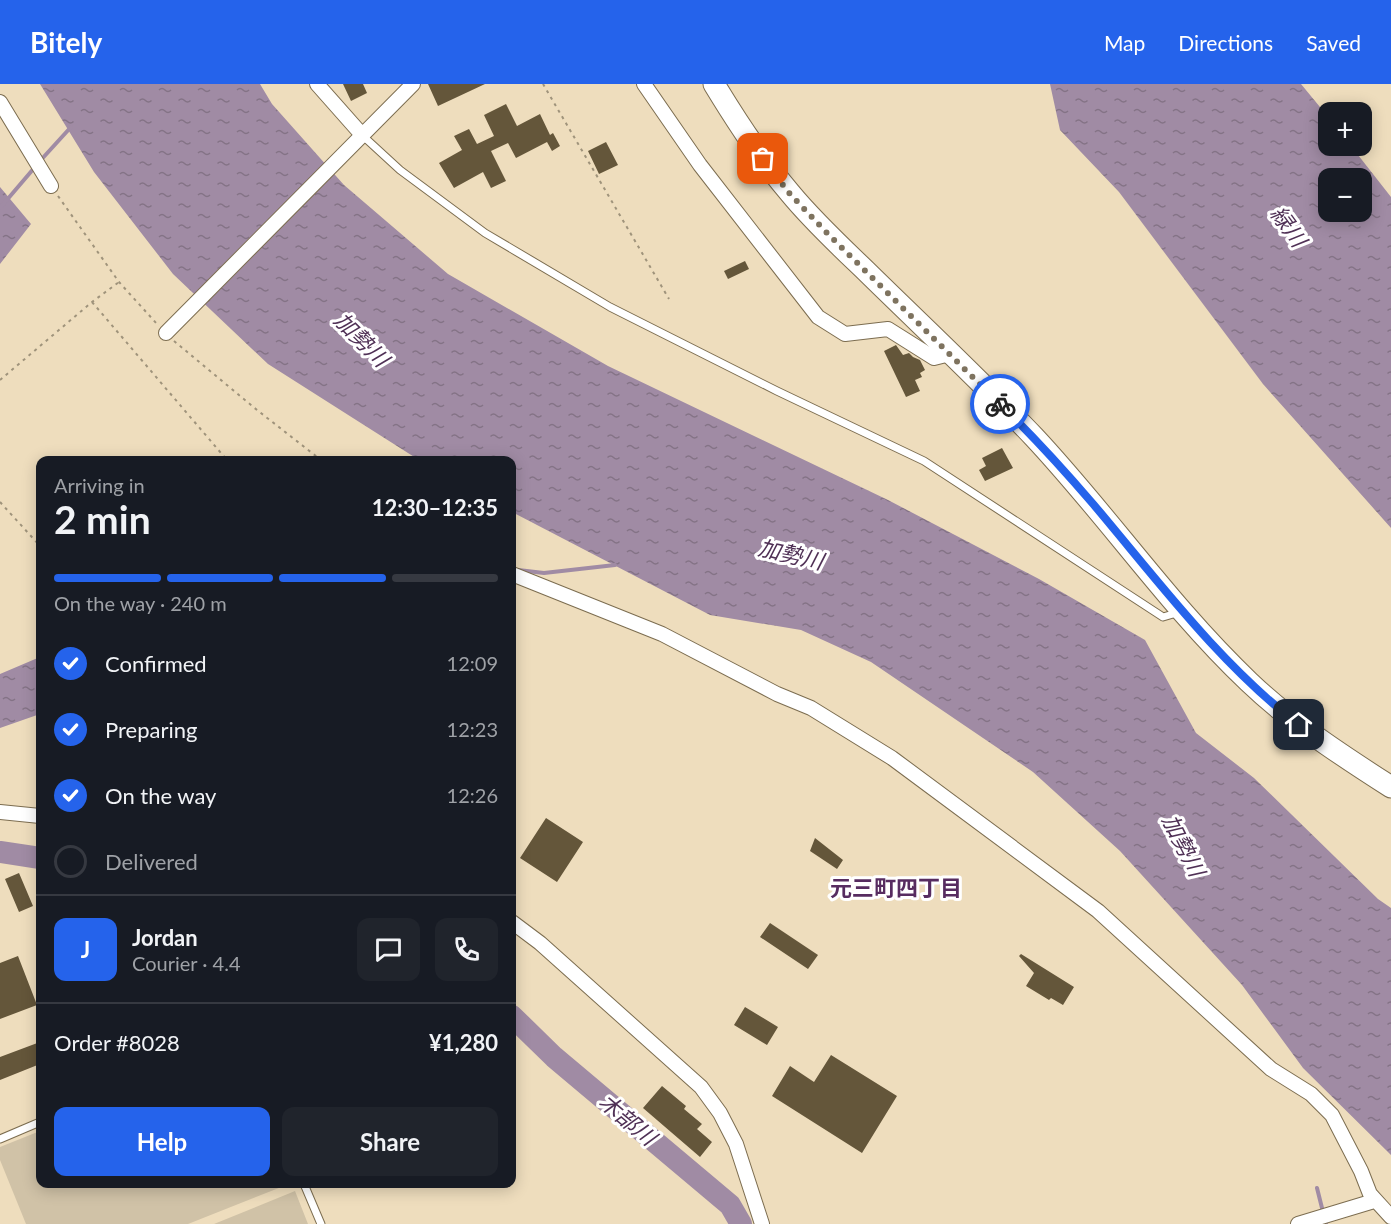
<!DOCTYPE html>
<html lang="en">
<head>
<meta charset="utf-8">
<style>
  :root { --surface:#171b24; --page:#20242c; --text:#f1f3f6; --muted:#9ea1a6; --line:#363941; --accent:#2563eb }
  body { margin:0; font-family:Lato,"Noto Sans JP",sans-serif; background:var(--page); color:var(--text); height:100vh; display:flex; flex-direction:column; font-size:22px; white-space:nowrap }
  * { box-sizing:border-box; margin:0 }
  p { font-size:20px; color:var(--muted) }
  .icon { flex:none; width:33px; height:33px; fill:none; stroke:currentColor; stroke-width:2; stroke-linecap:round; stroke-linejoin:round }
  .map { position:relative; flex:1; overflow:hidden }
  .side { position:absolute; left:36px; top:372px; width:480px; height:732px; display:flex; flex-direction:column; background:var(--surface); border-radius:12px; box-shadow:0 3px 15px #0003 }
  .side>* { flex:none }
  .buttons { position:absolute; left:1318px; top:18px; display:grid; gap:12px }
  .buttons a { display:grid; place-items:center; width:54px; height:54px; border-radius:12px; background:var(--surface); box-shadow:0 3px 15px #0003; font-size:30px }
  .pin { position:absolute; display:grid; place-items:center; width:51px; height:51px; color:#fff; margin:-26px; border-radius:12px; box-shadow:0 3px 9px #0006 }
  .courier { position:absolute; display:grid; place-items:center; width:60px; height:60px; margin:-30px; border:4px solid #2563eb; border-radius:50%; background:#fff; color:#222; box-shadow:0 2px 8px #0007 }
  .headline em { font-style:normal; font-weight:700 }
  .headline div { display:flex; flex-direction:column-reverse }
  .headline { display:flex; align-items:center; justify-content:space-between; height:102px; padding:0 18px }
  h1 { font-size:39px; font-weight:700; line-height:45px }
  .bar { display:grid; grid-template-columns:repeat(4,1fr); gap:9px 6px; align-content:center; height:72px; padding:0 18px }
  .bar i { height:8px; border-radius:4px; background:var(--line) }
  .bar .active { background:var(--accent) }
  .bar p { grid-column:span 4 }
  .line { display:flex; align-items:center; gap:15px; padding:0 18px; border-top:2px solid var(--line) }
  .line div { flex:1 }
  .round { display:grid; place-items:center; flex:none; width:63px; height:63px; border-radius:12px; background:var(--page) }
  ol { padding:0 18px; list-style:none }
  li { display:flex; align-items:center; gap:18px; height:66px }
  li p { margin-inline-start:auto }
  li .icon { padding:6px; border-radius:50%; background:var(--accent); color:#fff; stroke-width:4 }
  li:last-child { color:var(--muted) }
  li i { width:33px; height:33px; border:3px solid var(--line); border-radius:50% }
  .primary-button { display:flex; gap:12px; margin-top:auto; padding:12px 18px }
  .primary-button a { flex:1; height:69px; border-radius:12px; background:var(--accent); color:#fff; font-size:24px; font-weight:700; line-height:69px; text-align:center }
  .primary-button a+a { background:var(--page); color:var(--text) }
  header { display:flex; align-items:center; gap:36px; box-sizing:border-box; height:84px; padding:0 30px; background:var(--accent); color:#fff }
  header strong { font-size:28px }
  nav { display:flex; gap:33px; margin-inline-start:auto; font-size:21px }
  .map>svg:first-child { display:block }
  .garden { fill:#d0c2a7 }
  .water { fill:url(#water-ripples); fill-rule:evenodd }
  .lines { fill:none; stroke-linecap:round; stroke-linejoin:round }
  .stream { stroke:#a08ba4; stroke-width:4 }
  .river { stroke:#a08ba4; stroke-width:22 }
  .building { fill:#64563a }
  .service-casing { stroke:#7c6d50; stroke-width:9 }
  .minor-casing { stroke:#7c6d50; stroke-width:16 }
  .primary-casing { stroke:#7c6d50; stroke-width:23 }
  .path { stroke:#9f937b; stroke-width:2; stroke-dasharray:3 4.5; stroke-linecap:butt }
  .service { stroke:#fff; stroke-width:7 }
  .minor { stroke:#fff; stroke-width:14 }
  .primary { stroke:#fff; stroke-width:21 }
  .done { stroke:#7e735f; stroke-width:6; stroke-dasharray:0 10.8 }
  .route { stroke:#2563eb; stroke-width:8 }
  .labels { text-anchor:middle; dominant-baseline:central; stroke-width:6; stroke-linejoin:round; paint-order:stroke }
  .water-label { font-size:22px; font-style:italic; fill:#503156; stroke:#fff }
  .neighbourhood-label { font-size:22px; font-weight:bold; fill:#572c60; stroke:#fff }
</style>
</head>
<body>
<header>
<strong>Bitely</strong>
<nav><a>Map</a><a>Directions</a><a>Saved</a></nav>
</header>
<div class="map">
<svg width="1391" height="1140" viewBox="0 0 1391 1140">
  <defs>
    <pattern id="water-ripples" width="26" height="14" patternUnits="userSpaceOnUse" patternTransform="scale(1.5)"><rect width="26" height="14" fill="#a08ba4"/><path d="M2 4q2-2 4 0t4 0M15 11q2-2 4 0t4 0" fill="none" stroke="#847386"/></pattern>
  </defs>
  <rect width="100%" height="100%" fill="#eeddbd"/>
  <path class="garden" d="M40,1047v53h249l-101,40h-162l-26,-64v-13z
    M295,1107l13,33h-94z"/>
  <path class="water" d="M40,0h220l12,20 72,81 104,89 160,92 280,134 151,79 106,61 51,93 58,45 124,121 13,9v247l-88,-87 -61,-83 -122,-134 -87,-79 -162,-110 -70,-32 -91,-15 -198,-103v-52h-93l-151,-96 -95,-90 -79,-102z
    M1050,0h251l28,34v28h22l40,51v331l-128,-144 -144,-192 -59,-62zM1362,94v34h-33v-34z
    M0,103l31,37 -31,40z
    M40,573v57l-40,14v-54z"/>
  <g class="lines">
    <path class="stream" d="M40,77l31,-34
      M0,124l35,-41
      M518,486l26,3 71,-8
      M1317,1104l9,36"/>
    <path class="river" d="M0,768l40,6
      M512,932l42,41 176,148 11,19"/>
  </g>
  <path class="building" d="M343,0h20l4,9 -16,8z
    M428,0h57l-47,22z
    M506,20l11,22 23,-12 10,21 3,-2 7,13 -8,5 -5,-9 -31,16 -8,-15 -17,8 15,30 -15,7 -8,-16 -29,16 -15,-25 23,-13 -8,-14 15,-7 8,15 17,-8 -10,-21z
    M606,58l12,23 -19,9 -11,-23z
    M745,177l4,8 -21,10 -4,-8z
    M896,261l7,10 6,-2 4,4 7,3 5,10 -5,3 2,4 -7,3 5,11 -14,6 -22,-46z
    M1002,364l11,20 -28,13 -6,-11 7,-4 -4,-8z
    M546,734l37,24 -26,40 -37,-24z
    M815,754l28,22 -6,9 -27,-18z
    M19,789l14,33 -14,6 -14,-33z
    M770,839l48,32 -10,14 -48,-32z
    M1021,870l53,33 -11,18 -12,-7 -2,2 -23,-14 8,-13 -15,-17z
    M18,872l19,49 -37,14v-56z
    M745,923l33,20 -11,18 -33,-20z
    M40,958v22l-40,16v-23z
    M831,971l66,41 -35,57 -90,-57 18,-30 24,16z
    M662,1002l24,20 -2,3 18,15 -5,5 15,13 -12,15 -57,-49z"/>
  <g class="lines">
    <g class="service-casing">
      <path id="service" d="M363,52l37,34 85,63 125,74 167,84 147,70 239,156 17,-5
        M0,1055l40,-17
        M304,1100l17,40"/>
    </g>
    <g class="minor-casing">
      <path id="minor" d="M317,0l46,52
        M644,0l56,81 118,152 27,17 43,-5 46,29 16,-4
        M0,18l51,84
        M166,249l247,-249
        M512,490l150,60 115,60 34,14 81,50 206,153 173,158 40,25 21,21 29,56 9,23 21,23
        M0,728l40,4
        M512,838l28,21 161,144 19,26 16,31 26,80
        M1298,1140l76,-23"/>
    </g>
    <g class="primary-casing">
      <path id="primary" d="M714,0c23,38 47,75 76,109 23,28 50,53 76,78 56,55 114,109 168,166 74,79 136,170 215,245 43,41 92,73 142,105"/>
    </g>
    <path class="path" d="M543,0l126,215
      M58,112l61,86 38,42
      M92,218l135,158
      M174,257l83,69 64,50
      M0,296l92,-78 27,-20
      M0,418l40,44"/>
    <use href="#service" class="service"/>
    <use href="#minor" class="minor"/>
    <use href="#primary" class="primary"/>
  </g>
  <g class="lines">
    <path class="done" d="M763,75l27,35 38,40 172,170"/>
    <path class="route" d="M1000,320c33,32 64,66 94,101 65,77 125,158 205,220"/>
  </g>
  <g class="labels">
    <g class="water-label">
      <text transform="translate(1289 142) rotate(54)">緑川</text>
      <text transform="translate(362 255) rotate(45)">加勢川</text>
      <text transform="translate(791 470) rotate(13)">加勢川</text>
      <text transform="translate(1184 761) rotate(63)">加勢川</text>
      <text transform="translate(628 1035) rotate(40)">木部川</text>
    </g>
    <g class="neighbourhood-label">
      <text x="896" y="803">元三町四丁目</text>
    </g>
  </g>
</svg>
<div class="buttons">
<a>+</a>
<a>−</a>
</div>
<div class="pin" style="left:763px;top:75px;background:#ea580c"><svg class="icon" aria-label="bag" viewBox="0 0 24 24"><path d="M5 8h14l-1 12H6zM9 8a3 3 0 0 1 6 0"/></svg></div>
<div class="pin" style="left:1299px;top:641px;background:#1f2937"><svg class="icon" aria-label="home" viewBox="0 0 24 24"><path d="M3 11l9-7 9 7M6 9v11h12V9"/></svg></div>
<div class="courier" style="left:1000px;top:320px"><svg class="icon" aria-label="bike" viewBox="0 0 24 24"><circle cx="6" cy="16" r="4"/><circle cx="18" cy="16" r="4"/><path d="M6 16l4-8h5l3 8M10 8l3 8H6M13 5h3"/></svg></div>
<section class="side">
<div class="headline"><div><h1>2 min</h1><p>Arriving in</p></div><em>12:30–12:35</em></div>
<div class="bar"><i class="active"></i><i class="active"></i><i class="active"></i><i></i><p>On the way · 240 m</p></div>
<ol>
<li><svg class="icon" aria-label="check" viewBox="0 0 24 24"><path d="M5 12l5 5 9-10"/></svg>Confirmed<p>12:09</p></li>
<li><svg class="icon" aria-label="check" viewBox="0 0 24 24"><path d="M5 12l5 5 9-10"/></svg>Preparing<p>12:23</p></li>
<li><svg class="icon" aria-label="check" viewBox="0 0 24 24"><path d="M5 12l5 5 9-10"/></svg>On the way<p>12:26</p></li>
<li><i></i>Delivered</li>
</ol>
<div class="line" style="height:108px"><b class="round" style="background:var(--accent);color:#fff">J</b><div><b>Jordan</b><p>Courier · 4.4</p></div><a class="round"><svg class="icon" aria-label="chat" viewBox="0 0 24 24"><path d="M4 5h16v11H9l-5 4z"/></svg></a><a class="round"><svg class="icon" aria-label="phone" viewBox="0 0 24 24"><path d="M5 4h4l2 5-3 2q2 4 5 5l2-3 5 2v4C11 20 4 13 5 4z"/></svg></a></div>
<div class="line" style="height:78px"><div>Order #8028</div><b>¥1,280</b></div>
<div class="primary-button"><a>Help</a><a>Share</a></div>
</section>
</div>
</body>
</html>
